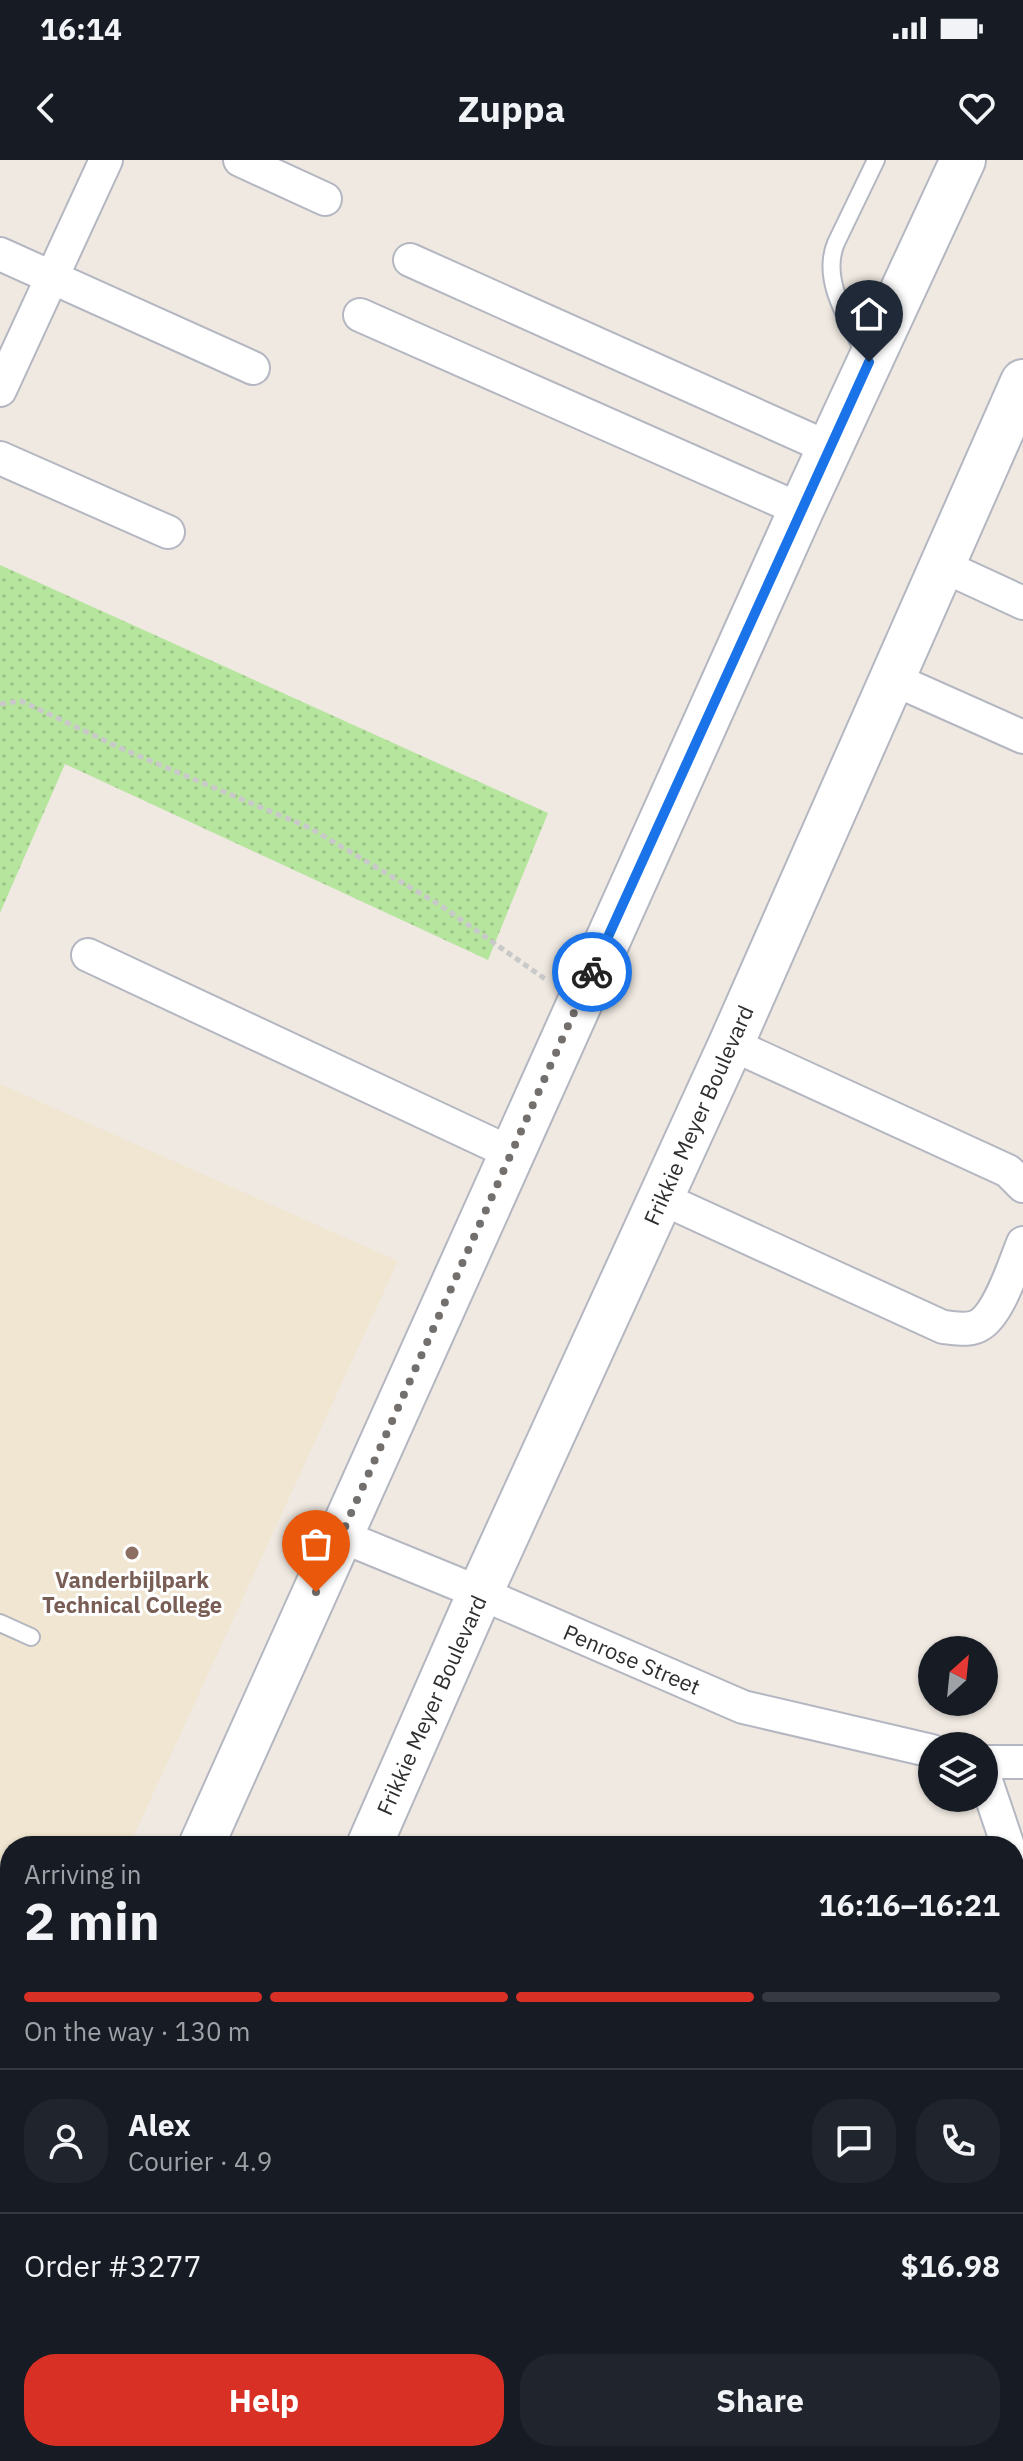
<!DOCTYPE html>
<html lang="en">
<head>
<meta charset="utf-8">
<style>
  :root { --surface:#171b24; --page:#20242c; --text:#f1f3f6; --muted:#9ea1a6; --line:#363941; --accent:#d93025 }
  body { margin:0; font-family:"IBM Plex Sans",sans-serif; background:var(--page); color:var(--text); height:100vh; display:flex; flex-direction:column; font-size:30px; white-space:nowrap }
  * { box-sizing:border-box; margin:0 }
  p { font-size:26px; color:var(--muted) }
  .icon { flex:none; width:44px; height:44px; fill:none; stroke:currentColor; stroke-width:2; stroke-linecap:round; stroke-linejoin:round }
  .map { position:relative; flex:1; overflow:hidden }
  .sheet { position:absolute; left:0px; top:1676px; width:1024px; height:626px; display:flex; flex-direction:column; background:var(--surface); border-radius:32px 32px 0 0; box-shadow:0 2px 6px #0004 }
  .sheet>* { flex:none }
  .needle { width:52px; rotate:27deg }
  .controls { position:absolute; left:918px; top:1476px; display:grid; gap:16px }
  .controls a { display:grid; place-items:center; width:80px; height:80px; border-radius:50%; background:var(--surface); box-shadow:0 2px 6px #0004; font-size:40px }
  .pin { position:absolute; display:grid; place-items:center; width:68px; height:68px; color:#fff; margin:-82px -34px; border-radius:50% 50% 50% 0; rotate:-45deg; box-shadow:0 0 8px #0007 }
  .pin .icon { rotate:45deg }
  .courier { position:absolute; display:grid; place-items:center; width:80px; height:80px; margin:-40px; border:6px solid #1a73e8; border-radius:50%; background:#fff; color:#222; box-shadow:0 2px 10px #0007 }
  .headline em { font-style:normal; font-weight:700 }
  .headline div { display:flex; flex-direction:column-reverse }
  .headline { display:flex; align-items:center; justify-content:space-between; height:136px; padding:0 24px }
  h1 { font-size:52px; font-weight:700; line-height:60px }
  .bar { display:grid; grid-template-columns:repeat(4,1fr); gap:12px 8px; align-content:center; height:96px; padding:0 24px }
  .bar i { height:10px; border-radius:6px; background:var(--line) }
  .bar .selected { background:var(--accent) }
  .bar p { grid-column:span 4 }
  .line { display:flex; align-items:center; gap:20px; padding:0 24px; border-top:2px solid var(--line) }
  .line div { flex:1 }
  .round { display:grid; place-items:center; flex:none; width:84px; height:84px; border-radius:32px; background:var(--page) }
  .cta { display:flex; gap:16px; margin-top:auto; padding:16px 24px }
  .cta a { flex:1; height:92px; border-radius:32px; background:var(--accent); color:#fff; font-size:32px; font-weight:700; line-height:92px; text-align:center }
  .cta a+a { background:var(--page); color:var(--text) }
  .status { display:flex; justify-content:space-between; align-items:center; height:56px; padding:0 40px; background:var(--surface); direction:ltr }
  .status svg { height:22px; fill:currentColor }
  header { display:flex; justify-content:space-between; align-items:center; height:104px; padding:0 24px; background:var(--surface); font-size:36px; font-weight:700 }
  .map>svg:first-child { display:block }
  .education { fill:#f0e6d1 }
  .grass { fill:url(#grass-dots) }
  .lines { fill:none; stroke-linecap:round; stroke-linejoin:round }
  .lane-casing { stroke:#b4b7c1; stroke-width:20 }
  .street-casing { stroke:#b4b7c1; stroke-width:36 }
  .secondary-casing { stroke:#b4b7c1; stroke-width:48 }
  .path { stroke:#c9c9c9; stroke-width:5; stroke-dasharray:6 4; stroke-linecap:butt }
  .lane { stroke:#fff; stroke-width:16 }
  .street { stroke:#fff; stroke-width:32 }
  .secondary { stroke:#fff; stroke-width:44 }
  .done { stroke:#726f6d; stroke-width:8; stroke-dasharray:0 14.4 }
  .route { stroke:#1a73e8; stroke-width:10 }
  .education-dot { fill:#8d6e63; stroke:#fff; stroke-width:3 }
  .labels { text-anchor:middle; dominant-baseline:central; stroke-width:6; stroke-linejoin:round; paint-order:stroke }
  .street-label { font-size:22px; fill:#2e2e2e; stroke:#fff }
  .education-label { font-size:22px; font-weight:bold; fill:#785e54; stroke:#fff }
</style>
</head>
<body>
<div class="status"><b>16:14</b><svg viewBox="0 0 49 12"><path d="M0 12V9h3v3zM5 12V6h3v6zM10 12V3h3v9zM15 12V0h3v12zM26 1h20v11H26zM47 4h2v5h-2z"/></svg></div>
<header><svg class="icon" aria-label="back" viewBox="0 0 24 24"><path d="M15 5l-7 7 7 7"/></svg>Zuppa<svg class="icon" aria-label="heart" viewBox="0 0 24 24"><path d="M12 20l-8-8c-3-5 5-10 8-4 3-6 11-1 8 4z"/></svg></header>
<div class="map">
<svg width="1023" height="2301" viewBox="0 0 1023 2301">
  <defs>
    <pattern id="grass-dots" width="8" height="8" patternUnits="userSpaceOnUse" patternTransform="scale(2)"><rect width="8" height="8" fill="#b6e59e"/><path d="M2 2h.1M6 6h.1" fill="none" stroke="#9dc588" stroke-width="1.8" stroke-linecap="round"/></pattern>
  </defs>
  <rect width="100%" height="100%" fill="#efe9e1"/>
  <path class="education" d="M0,924l398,177 -269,585h-119v260l-10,21z"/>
  <path class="grass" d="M0,405l548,248 -60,147 -423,-196 -65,149z"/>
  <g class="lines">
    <g class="lane-casing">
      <path id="lane" d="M866,196c-16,-33 -46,-75 -30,-113l40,-83
        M0,1463l31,14
        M629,2301l4,-9"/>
    </g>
    <g class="street-casing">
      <path id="street" d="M240,0l85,39
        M0,94l253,114
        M410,100l419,188
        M360,155l441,195
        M0,230l106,-230
        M0,298l168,74
        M943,406l80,37
        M893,519l130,58
        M88,795l423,198
        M731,884l277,127 15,15
        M661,1038l282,129c13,1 27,5 38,-3 19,-13 33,-59 42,-81
        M341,1376l139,57 263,114 189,44
        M984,1602h39
        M984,1615l24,71
        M1014,1704l9,26"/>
    </g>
    <g class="secondary-casing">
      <path id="secondary" d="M201,1686l600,-1336 162,-350
        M369,1686l111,-253 251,-549 292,-662
        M0,2116l10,-19
        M509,2292l16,9
        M667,2292l12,9
        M25,2301l9,-9"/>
    </g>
    <path class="path" d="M0,544l21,-3 106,50 183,77 130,77 108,76"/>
    <use href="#lane" class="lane"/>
    <use href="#street" class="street"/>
    <use href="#secondary" class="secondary"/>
  </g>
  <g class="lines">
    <path class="done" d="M316,1432l276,-620"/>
    <path class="route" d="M592,812l277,-610"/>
  </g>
  <circle class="education-dot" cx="132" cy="1393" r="8"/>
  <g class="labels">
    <g class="street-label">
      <text transform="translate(698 955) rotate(-66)">Frikkie Meyer Boulevard</text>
      <text transform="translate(632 1499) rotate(23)">Penrose Street</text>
      <text transform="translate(431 1545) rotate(-66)">Frikkie Meyer Boulevard</text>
    </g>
    <g class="education-label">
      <text x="132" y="1419">Vanderbijlpark<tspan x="132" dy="25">Technical College</tspan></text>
    </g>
  </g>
</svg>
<div class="controls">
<a><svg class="needle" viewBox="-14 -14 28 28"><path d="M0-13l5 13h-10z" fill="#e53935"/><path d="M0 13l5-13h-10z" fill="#9ea1a6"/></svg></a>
<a><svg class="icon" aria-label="layers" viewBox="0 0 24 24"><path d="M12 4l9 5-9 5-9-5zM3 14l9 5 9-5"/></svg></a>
</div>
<div class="pin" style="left:316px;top:1432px;background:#ea580c"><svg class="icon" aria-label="bag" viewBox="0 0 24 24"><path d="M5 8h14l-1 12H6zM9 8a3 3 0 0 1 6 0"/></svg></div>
<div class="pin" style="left:869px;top:202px;background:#1f2937"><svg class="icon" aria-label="home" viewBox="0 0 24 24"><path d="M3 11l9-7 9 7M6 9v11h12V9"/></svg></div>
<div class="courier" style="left:592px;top:812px"><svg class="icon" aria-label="bike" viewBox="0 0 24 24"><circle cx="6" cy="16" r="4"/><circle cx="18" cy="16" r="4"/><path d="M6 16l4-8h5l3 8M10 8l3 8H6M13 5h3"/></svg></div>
<section class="sheet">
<div class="headline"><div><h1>2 min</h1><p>Arriving in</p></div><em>16:16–16:21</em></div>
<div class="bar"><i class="selected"></i><i class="selected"></i><i class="selected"></i><i></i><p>On the way · 130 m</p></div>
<div class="line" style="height:144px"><a class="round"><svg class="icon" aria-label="person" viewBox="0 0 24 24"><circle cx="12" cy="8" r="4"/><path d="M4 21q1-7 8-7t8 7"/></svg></a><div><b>Alex</b><p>Courier · 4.9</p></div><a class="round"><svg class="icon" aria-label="chat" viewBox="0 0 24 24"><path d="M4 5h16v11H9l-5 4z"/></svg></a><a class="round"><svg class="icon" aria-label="phone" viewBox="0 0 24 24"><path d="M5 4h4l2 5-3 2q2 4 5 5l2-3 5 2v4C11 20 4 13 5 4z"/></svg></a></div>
<div class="line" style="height:104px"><div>Order #3277</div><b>$16.98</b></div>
<div class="cta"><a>Help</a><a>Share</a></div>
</section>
</div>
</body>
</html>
